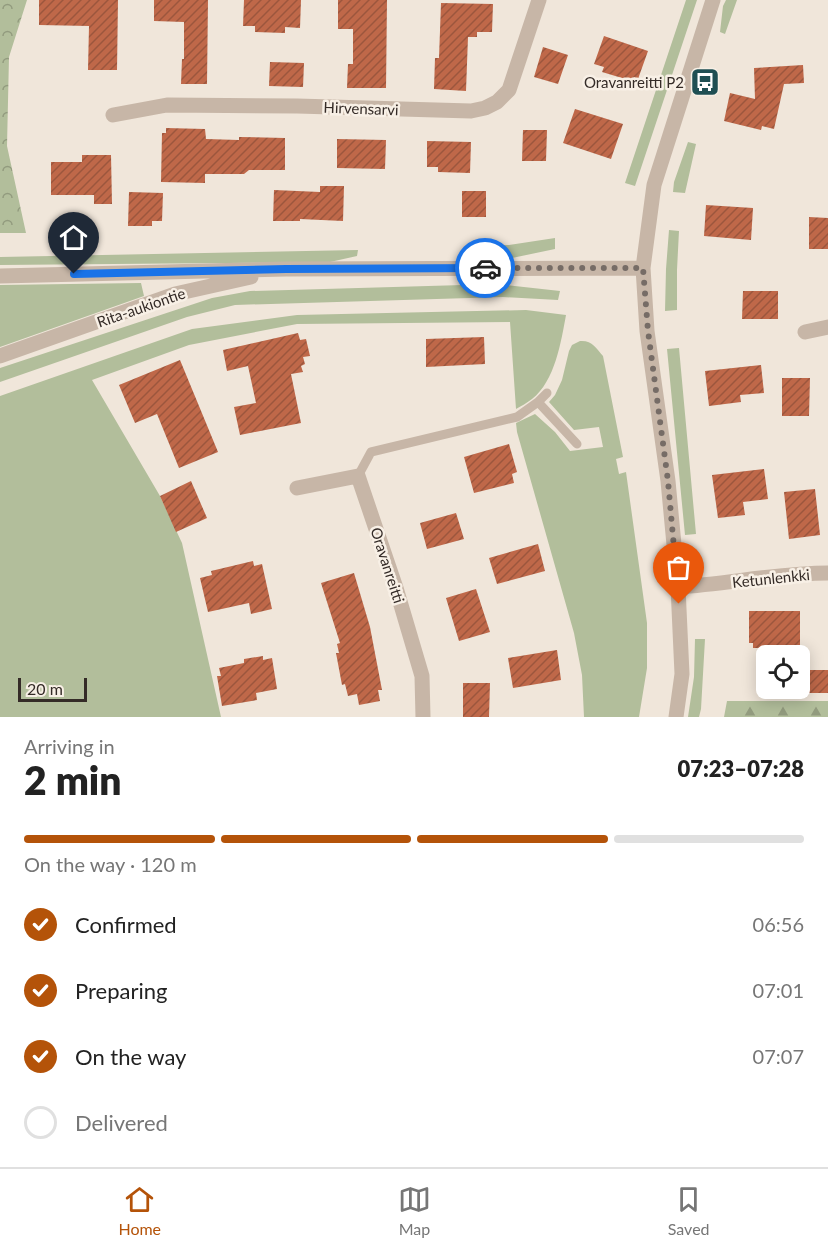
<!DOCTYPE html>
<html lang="en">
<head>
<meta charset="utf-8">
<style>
  :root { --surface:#fff; --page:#f6f6f6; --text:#222; --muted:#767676; --line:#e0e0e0; --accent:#b45309 }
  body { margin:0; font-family:Lato,sans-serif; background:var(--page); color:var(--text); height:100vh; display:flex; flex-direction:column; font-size:22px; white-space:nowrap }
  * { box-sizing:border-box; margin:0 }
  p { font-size:20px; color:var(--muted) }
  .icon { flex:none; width:33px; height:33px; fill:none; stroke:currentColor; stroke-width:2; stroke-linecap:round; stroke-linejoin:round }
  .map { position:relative; height:717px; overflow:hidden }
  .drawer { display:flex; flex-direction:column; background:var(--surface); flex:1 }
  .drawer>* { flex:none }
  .fabs { position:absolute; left:756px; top:645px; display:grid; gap:12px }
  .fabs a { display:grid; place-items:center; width:54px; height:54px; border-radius:9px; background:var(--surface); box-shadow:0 3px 15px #0003; font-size:30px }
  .scale { position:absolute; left:18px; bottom:15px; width:69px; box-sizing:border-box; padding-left:6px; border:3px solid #342b27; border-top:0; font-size:16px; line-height:21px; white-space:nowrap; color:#342b27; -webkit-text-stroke:4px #f8f0e6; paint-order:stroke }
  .pin { position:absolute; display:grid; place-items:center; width:51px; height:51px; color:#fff; margin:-62px -26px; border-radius:50% 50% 50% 0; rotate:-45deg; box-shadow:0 0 6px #0007 }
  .pin .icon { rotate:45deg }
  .courier { position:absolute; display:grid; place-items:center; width:60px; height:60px; margin:-30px; border:4px solid #1a73e8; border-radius:50%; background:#fff; color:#222; box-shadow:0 2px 8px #0007 }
  .overview em { font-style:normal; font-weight:800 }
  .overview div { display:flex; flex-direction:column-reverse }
  .overview { display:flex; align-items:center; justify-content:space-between; height:102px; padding:0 24px }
  h1 { font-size:39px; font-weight:800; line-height:45px }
  .bar { display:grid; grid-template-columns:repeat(4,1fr); gap:9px 6px; align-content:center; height:72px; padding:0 24px }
  .bar i { height:8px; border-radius:4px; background:var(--line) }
  .bar .selected { background:var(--accent) }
  .bar p { grid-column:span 4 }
  ol { padding:0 24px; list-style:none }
  li { display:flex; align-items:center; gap:18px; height:66px }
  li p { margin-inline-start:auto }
  li .icon { padding:6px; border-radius:50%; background:var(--accent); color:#fff; stroke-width:4 }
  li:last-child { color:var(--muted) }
  li i { width:33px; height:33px; border:3px solid var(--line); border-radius:50% }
  .dock { display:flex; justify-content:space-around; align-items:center; height:84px; border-top:2px solid var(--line); background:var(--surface); font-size:16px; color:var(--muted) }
  .dock a { display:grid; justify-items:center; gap:3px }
  .dock .selected { color:var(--accent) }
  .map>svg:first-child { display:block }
  .grass { fill:#b2be9b }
  .forest { fill:url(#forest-firs) }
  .park { fill:url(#park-crowns) }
  .building { fill:url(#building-hatch) }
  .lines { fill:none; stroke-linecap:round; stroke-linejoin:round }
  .service { stroke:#c7b6a7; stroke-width:9 }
  .minor { stroke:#c7b6a7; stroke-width:15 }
  .tertiary { stroke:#c7b6a7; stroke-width:15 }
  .done { stroke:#766c66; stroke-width:6; stroke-dasharray:0 10.8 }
  .route { stroke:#1a73e8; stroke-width:8 }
  .labels { text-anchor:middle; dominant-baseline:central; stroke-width:5; stroke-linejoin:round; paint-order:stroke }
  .poi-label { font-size:15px; fill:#342b27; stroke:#f8f0e6; text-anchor:end }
  .street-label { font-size:15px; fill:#342b27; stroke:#f8f0e6 }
</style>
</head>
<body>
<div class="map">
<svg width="828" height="717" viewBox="0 0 828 717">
  <defs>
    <pattern id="forest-firs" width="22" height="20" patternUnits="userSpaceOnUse" patternTransform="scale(1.5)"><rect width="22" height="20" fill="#b2be9b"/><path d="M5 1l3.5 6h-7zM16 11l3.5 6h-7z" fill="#929b7e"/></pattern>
    <pattern id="park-crowns" width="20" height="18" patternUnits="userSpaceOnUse" patternTransform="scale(1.5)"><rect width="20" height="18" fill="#b2be9b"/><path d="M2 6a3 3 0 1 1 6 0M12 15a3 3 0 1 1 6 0" fill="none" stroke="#929b7e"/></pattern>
    <pattern id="building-hatch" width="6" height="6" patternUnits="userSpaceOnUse" patternTransform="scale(1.5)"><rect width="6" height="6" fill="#bf6849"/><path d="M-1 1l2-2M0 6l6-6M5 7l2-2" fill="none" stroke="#9c563d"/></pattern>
  </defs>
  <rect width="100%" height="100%" fill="#f0e6da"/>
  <path class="grass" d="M686,0h11l-62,186 -10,-3z
    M726,0h11l-12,34 -5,-2 3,-26z
    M688,142l8,2 -11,49 -12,-1 1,-10z
    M669,230l10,1 -2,39v40l-12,1 1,-42z
    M555,238v11l-43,9 -42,-6 -1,-6 40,-1z
    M358,250l-1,6 -27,6 -330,3v-8z
    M141,283l3,13 -144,51v-62z
    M498,284l62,7 -2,9 -55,-3 -268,8 -48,12 -187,65v-14l212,-70 38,-7z
    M526,310l40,5c-5,27 -11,66 -34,84 -5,4 -11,7 -16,10l-6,-87 -213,2 -108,21 -97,35 68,116 22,47 39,174h-221v-321l192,-67 105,-14z
    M580,341c12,-1 16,7 23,15l20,101 -7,2 3,15 7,-2 21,151v45l-8,49h-55l-2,-42 -8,-42 -57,-201 -1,-9 19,-9 20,18 15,19 33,-4 -4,-20 -25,3 -25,-28 6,-7 7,-15 7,-29 3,-6z
    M679,348l17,186 -11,1 -18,-186z
    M695,639h10l-4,70 -2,8h-11l6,-40z"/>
  <path class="forest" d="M727,701h101v16h-104z"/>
  <path class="park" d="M0,0h27l-18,57 -2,89 19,87h-26z"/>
  <path class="building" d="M39,0h79l-1,70h-29l1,-44 -50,-1z
    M154,0h54l-1,84h-26l1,-25h2v-37l-30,-1z
    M244,0h57l-1,28 -15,-1v6l-30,-1v-6h-12z
    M338,0h49l-1,88h-39l1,-24h5v-35h-15z
    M441,3l52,1 -1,28h-15v5h-9l-2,54 -32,-2 1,-31h4z
    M604,36l44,15 -10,28 -4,-2 -2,4 -30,-9 2,-5 -10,-3z
    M543,47l25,8 -10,29 -24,-7z
    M270,62l34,1 -1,24 -34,-1z
    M803,65l1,18 -20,1 -10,45 -12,-3 -1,4 -37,-9 6,-28 25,6 -1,-31z
    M575,109l48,15 -12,35 -48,-16z
    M166,128l39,1 1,10 33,1v-3l46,1v32h-36l-5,4h-39v9l-44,-1 1,-49h4z
    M523,130h24l-1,31h-24z
    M337,139l49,1 -1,29 -48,-1z
    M427,141l44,1 -1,31 -32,-1v-5h-11z
    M82,155h29l1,49h-18v-9h-43v-33h31z
    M320,186h24l-1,35 -43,-2v2h-27l1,-31 46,2z
    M462,191h24v26h-24z
    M129,192l34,1 -1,28h-10v5h-24z
    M706,205l47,3 -2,32 -47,-4z
    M809,217l19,1v31h-19z
    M743,291h35v28h-36z
    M298,333l2,7 6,-1 4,17 -7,1 2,7 -4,2 2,6 -12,2 10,49 -61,12 -6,-28 22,-4 -8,-37 -21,5 -4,-21z
    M484,337l1,27 -59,3v-28z
    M180,360l38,92 -39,16 -22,-54 -22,9 -16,-38z
    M761,365l3,28 -24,2 1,7 -32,4 -4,-35z
    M782,378h28l-1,38h-27z
    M509,444l8,28 -5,2 2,9 -40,10 -10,-36z
    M764,469l4,30 -25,3 2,13 -27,3 -6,-43z
    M191,481l16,37 -31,14 -16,-36z
    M815,489l5,46 -31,4 -5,-47z
    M456,513l8,26 -37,10 -7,-26z
    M538,544l7,27 -48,13 -8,-26z
    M253,561l1,5 8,-2 10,45 -21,5 -2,-11 -41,9 -8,-34 12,-3 -1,-4z
    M354,573l16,54 12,63h-4l2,11 -21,4 -2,-11 -9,2 -3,-12 -3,1 -6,-32h3l-2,-9 3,-1 -19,-60z
    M476,589l14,43 -31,9 -13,-43z
    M749,611h51v37h-47v-5h-4z
    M557,650l4,30 -48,8 -5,-30z
    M263,656v4l9,-2 5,31 -21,4 1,7 -35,6 -5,-30h4l-2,-8 25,-5v-4z
    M800,670h28v23h-28z
    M463,683h27l-1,34h-26z"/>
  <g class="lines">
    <path class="service" d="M538,402l39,42
      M358,476l13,-24 146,-35 21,-15 9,-9"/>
    <path class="minor" d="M113,115l54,-10 130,1 174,5 14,-3 12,-6 12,-12 30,-90
      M805,332l23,-5
      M297,488l61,-12 38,112 26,88 1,41
      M678,587c50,-3 100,-14 150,-14"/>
    <path class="tertiary" d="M0,276l286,-7 357,-1
      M0,356l175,-62 76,-17
      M676,717l6,-43 -4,-87 -10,-106 -21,-150 -4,-63 11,-83 59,-185"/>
  </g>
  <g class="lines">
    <path class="done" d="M485,268h158l5,63 20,150 11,123"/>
    <path class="route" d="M74,274l212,-5 199,-1"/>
  </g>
  <defs>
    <g id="bus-square" transform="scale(1.5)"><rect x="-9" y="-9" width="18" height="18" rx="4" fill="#1f4f53" stroke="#f8f0e6"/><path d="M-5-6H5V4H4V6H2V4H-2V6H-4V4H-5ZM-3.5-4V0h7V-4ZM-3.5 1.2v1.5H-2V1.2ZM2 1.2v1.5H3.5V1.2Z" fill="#fff"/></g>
  </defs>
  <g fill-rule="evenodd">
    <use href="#bus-square" x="705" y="82"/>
  </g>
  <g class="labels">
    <g class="poi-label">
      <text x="684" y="82">Oravanreitti P2</text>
    </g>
    <g class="street-label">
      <text transform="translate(361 108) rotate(2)">Hirvensarvi</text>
      <text transform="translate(141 307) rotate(-19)">Rita-aukiontie</text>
      <text transform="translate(388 565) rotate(72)">Oravanreitti</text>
      <text transform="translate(771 578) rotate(-6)">Ketunlenkki</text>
    </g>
  </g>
</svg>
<div class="fabs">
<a><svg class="icon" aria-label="locate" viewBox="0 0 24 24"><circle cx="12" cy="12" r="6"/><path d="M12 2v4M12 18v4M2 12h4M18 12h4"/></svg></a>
</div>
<div class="scale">20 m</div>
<div class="pin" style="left:679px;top:604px;background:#ea580c"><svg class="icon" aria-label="bag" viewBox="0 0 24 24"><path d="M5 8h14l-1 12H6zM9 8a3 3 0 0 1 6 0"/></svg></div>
<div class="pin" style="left:74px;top:274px;background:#1f2937"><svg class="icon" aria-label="home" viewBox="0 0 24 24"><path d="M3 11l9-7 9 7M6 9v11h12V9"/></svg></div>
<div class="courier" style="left:485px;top:268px"><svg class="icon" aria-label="car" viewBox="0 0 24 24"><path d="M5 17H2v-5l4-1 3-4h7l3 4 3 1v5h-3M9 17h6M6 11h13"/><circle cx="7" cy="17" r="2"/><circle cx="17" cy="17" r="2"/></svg></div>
</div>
<section class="drawer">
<div class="overview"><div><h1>2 min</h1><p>Arriving in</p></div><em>07:23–07:28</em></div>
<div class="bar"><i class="selected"></i><i class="selected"></i><i class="selected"></i><i></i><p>On the way · 120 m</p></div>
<ol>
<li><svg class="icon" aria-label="check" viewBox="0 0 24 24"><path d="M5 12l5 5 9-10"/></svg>Confirmed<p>06:56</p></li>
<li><svg class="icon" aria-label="check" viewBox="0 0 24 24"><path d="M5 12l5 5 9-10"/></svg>Preparing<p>07:01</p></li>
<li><svg class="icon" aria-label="check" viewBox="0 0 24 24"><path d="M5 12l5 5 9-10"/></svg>On the way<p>07:07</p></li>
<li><i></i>Delivered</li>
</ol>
</section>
<nav class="dock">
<a class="selected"><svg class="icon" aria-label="home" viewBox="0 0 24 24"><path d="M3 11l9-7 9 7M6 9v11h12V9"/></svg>Home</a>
<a><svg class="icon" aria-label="map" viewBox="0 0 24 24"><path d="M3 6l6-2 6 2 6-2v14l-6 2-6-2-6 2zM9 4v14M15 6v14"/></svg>Map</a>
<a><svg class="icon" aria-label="saved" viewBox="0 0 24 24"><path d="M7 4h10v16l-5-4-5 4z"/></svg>Saved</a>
</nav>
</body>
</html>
